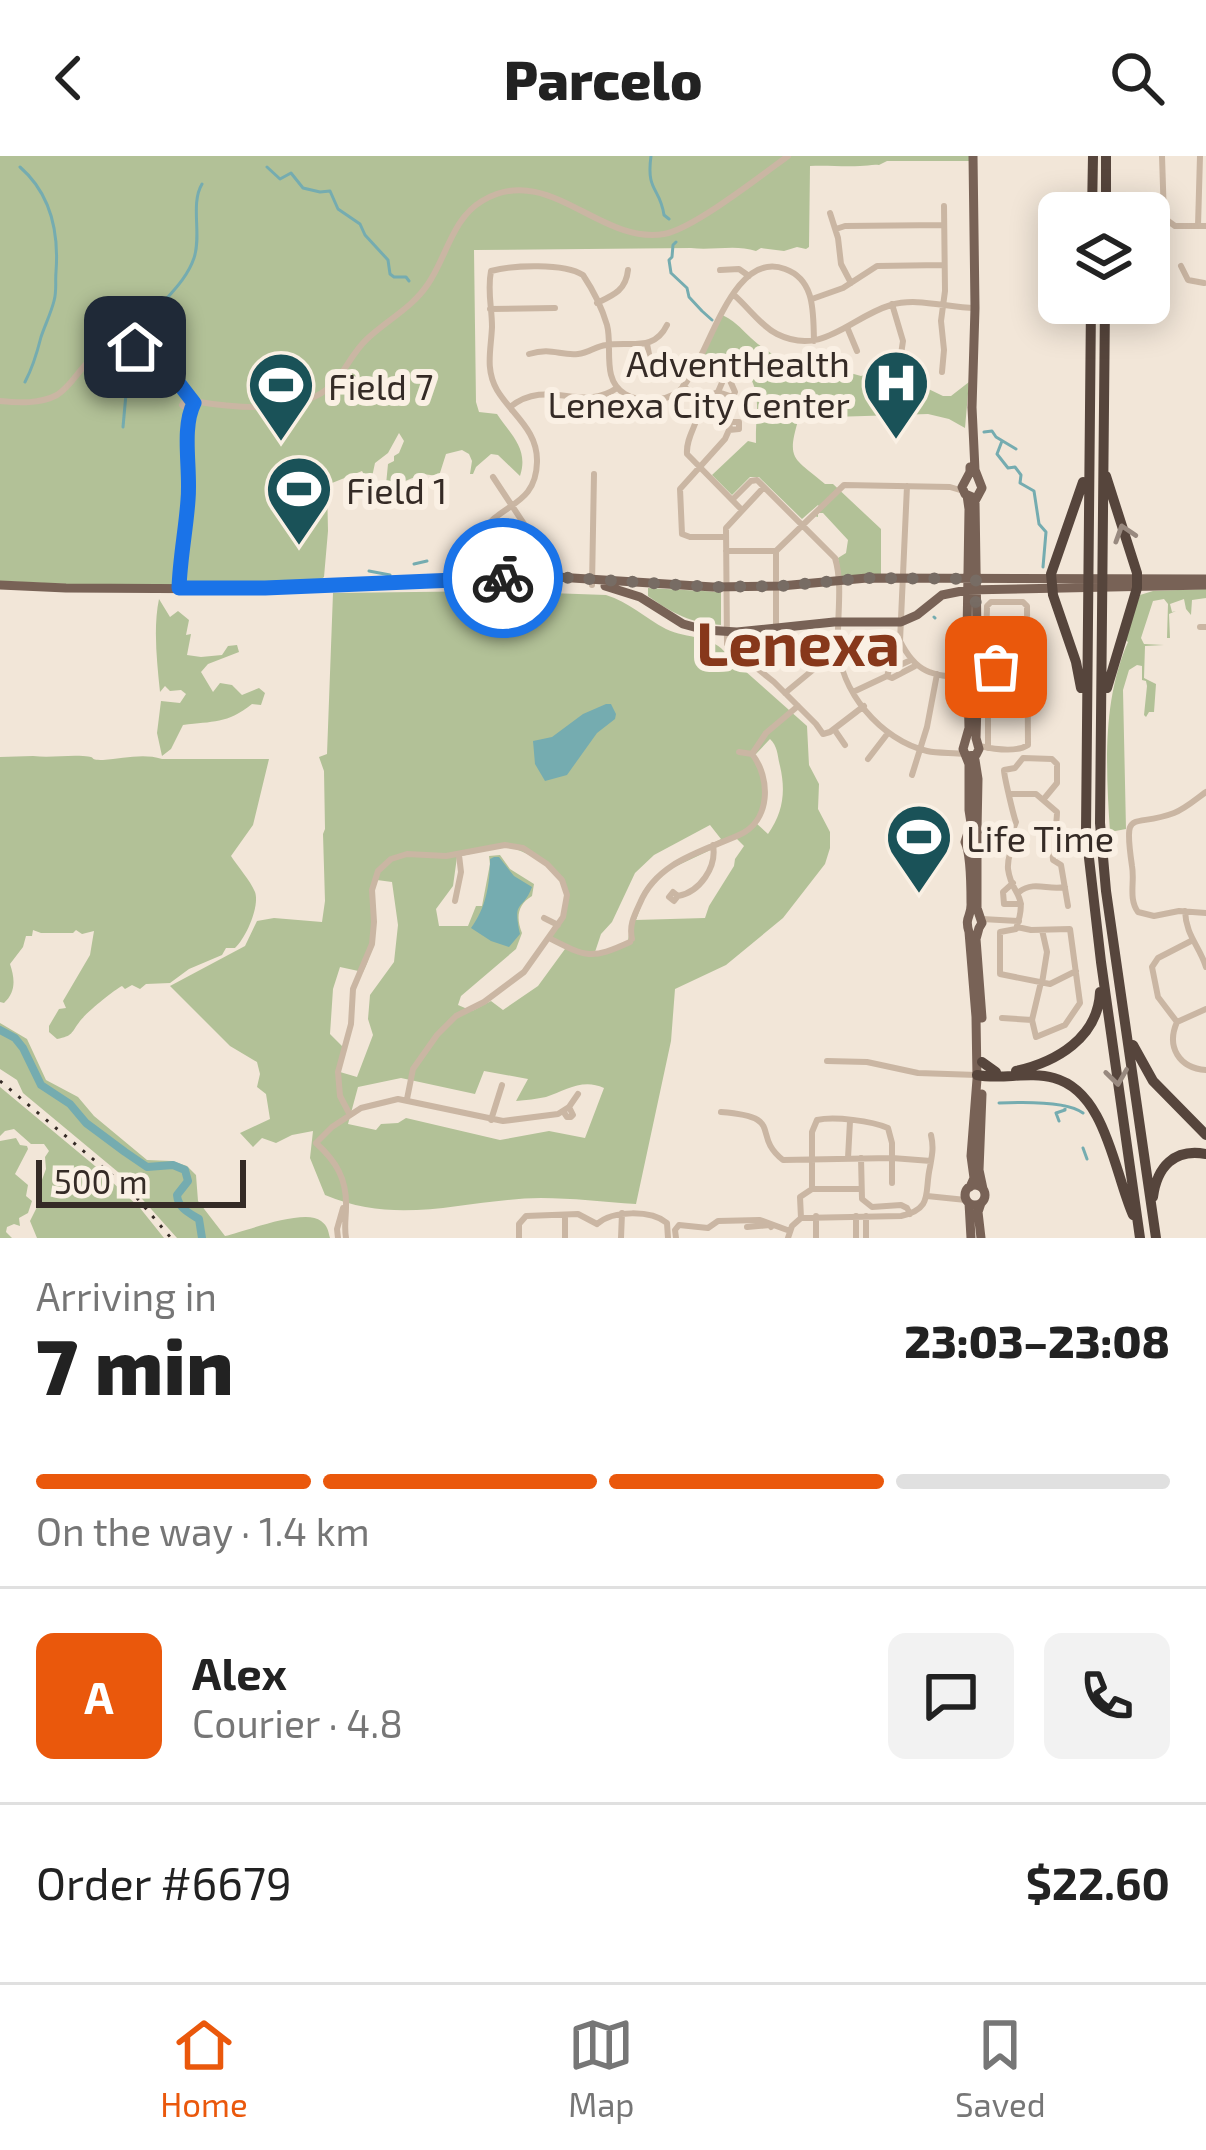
<!DOCTYPE html>
<html lang="en">
<head>
<meta charset="utf-8">
<style>
  :root { --surface:#fff; --page:#f2f2f2; --text:#222; --muted:#767676; --line:#e0e0e0; --accent:#ea580c }
  body { margin:0; font-family:"Exo 2",sans-serif; background:var(--page); color:var(--text); height:100vh; display:flex; flex-direction:column; font-size:45px; white-space:nowrap }
  * { box-sizing:border-box; margin:0 }
  p { font-size:39px; color:var(--muted) }
  .icon { flex:none; width:66px; height:66px; fill:none; stroke:currentColor; stroke-width:2; stroke-linecap:round; stroke-linejoin:round }
  .map { position:relative; height:1082px; overflow:hidden }
  .sheet { display:flex; flex-direction:column; background:var(--surface); flex:1 }
  .sheet>* { flex:none }
  .buttons { position:absolute; left:1038px; top:36px; display:grid; gap:24px }
  .buttons a { display:grid; place-items:center; width:132px; height:132px; border-radius:18px; background:var(--surface); box-shadow:0 6px 30px #0003; font-size:60px }
  .scale { position:absolute; left:36px; bottom:30px; width:210px; box-sizing:border-box; padding-left:12px; border:6px solid #352b26; border-top:0; font-size:33px; line-height:42px; white-space:nowrap; color:#352b26; -webkit-text-stroke:9px #faf0e4; paint-order:stroke }
  .pin { position:absolute; display:grid; place-items:center; width:102px; height:102px; color:#fff; margin:-51px; border-radius:24px; box-shadow:0 6px 18px #0006 }
  .courier { position:absolute; display:grid; place-items:center; width:120px; height:120px; margin:-60px; border:9px solid #1a73e8; border-radius:50%; background:#fff; color:#222; box-shadow:0 3px 15px #0007 }
  .headline em { font-style:normal; font-weight:800 }
  .headline div { display:flex; flex-direction:column-reverse }
  .headline { display:flex; align-items:center; justify-content:space-between; height:204px; padding:0 36px }
  h1 { font-size:78px; font-weight:800; line-height:90px }
  .bar { display:grid; grid-template-columns:repeat(4,1fr); gap:18px 12px; align-content:center; height:144px; padding:0 36px }
  .bar i { height:15px; border-radius:9px; background:var(--line) }
  .bar .current { background:var(--accent) }
  .bar p { grid-column:span 4 }
  .line { display:flex; align-items:center; gap:30px; padding:0 36px; border-top:3px solid var(--line) }
  .line div { flex:1 }
  .round { display:grid; place-items:center; flex:none; width:126px; height:126px; border-radius:18px; background:var(--page) }
  header { display:flex; justify-content:space-between; align-items:center; height:156px; padding:0 36px; background:var(--surface); font-size:54px; font-weight:800 }
  .dock { display:flex; justify-content:space-around; align-items:center; height:168px; border-top:3px solid var(--line); background:var(--surface); font-size:33px; color:var(--muted) }
  .dock a { display:grid; justify-items:center; gap:6px }
  .dock .current { color:var(--accent) }
  .map>svg:first-child { display:block }
  .green { fill:#b2c197; fill-rule:evenodd }
  .water { fill:#75acb0 }
  .lines { fill:none; stroke-linecap:round; stroke-linejoin:round }
  .stream { stroke:#75acb0; stroke-width:3 }
  .river { stroke:#75acb0; stroke-width:8 }
  .minor { stroke:#cab6a3; stroke-width:6 }
  .major { stroke:#786256; stroke-width:9 }
  .highway { stroke:#56453c; stroke-width:10 }
  .rail { stroke:#352b26; stroke-width:3; stroke-dasharray:3 9; stroke-linecap:butt }
  .oneway { stroke:#98897f }
  .done { stroke:#776c64; stroke-width:12; stroke-dasharray:0 21.6 }
  .route { stroke:#1a73e8; stroke-width:15 }
  .labels { text-anchor:middle; dominant-baseline:central; stroke-width:12; stroke-linejoin:round; paint-order:stroke }
  .poi-label { font-size:36px; fill:#352b26; stroke:#faf0e4; text-anchor:start }
  .town-label { font-size:60px; font-weight:bold; fill:#87381b; stroke:#faf0e4 }
</style>
</head>
<body>
<header><svg class="icon" aria-label="back" viewBox="0 0 24 24"><path d="M15 5l-7 7 7 7"/></svg>Parcelo<svg class="icon" aria-label="search" viewBox="0 0 24 24"><circle cx="10" cy="10" r="6"/><path d="M15 15l6 6"/></svg></header>
<div class="map">
<svg width="1206" height="1082" viewBox="0 0 1206 1082">
  <rect width="100%" height="100%" fill="#f2e6d8"/>
  <path class="green" d="M0,0h970v5h-83l-8,4c-6,-1 -12,1 -19,1 -17,1 -34,-1 -50,0l-1,81 -3,2 -9,-2 -13,4 -23,-3 -5,3c-21,-7 -44,0 -65,-3l-217,2 2,152 3,10 18,2c14,21 32,35 23,62l-22,-21 -7,-1 -15,13 -3,7h-3l2,-13 -3,-7 -7,-4 -16,4 -7,22 -17,-2 -19,8 -2,8h-8l-8,5 3,-31 6,-3v-5l5,-3 5,-12 -5,-8 -11,20 -13,10 -3,14 -6,1 -4,-7 -35,14 1,46 -4,46 -4,3c-105,11 -214,6 -320,1z
    M719,158c15,5 21,14 32,24 17,16 41,29 64,24 7,-1 13,-4 20,-4l8,13 18,5 15,-5 5,10 13,3 22,-1 27,13h8l18,-14 -4,46 -16,-9 -21,-5 -127,4 -3,3c-12,40 -3,37 27,63h8l48,45v46l-40,1 -3,-18 8,-5 2,-13 -25,-27h-5v4l-4,-1 7,-7 -3,-4 -16,14 -43,-42h-9l-18,18 -20,-20 36,-34 8,2c-1,-37 9,-50 -17,-82l-11,-4 -19,4 -9,-5z
    M648,432l73,4v33c-30,-2 -48,-11 -73,-29z
    M1206,433v9l-14,2 -1,15 -5,-6 -2,-10 -14,5 2,8 4,-1 -7,3 1,24h-3l1,-34 -4,-5 -11,2 -12,37 3,6 20,1 -19,1 -1,32 12,6 -2,28h-5l-3,5 -2,-2 3,-29 -1,-5 -4,-1v-14l-5,-1 -8,5 -6,20 3,139 -16,3c-4,-63 -8,-131 18,-190l-4,-3 16,-44 13,-4z
    M496,435l110,4c23,7 39,23 60,34 21,10 48,6 61,26l80,71 2,39 10,19 -1,25 12,23v16l-5,16 -42,54 -57,47 -51,24 -4,52 -35,163c-32,-2 -64,-6 -95,-6 -78,1 -139,29 -216,-3l-15,-37 3,-27 -21,4 -16,8 -14,-5 -9,9 -13,-14 30,-14 -4,-25 -9,-7 3,-13 -3,-12 -27,-16 -60,-60 75,-40 12,-25 17,-3 48,4 3,-21 -2,-67 2,-5 -1,-58 -5,-14 8,-3 6,-161zM770,583c8,8 7,15 10,27 6,26 3,46 -12,68l-12,-11c9,-26 17,-44 -1,-68zM710,669l11,14c-58,30 -82,32 -93,102l-22,10 -11,1 6,-18 11,-12 23,-49 19,-18zM736,682l8,8 -9,13 -1,7 -25,40 -4,12 -69,2 10,-27 22,-23zM506,690c25,7 60,25 59,56 0,13 -10,24 -17,34l17,13 -27,37 -35,24 -12,-9 -19,10 -14,-6 3,-9 55,-47 6,-16c-6,-15 -5,-28 10,-37l2,-12 -24,-15 -10,-14 -11,1 1,8 -8,42h-6l-8,20h-29l-3,-17 17,-23 4,-29zM377,724l15,2 6,43 -4,37 -24,33 -2,24 5,16 -16,42 -17,-5 5,-23 -15,-15 3,-45 7,-22 23,5c17,-30 4,-61 14,-92zM484,915l44,8 -12,22c10,-1 21,-2 30,-4 20,-7 37,-19 58,-9l-19,50 -36,-7 -49,9 -94,-22 -8,5 -17,1 -5,6 -28,-6 10,-37 43,-9 74,16z
    M159,443l11,18 8,-6 11,9 -3,15 5,-1 -4,21 14,2 21,-2 6,-9 9,-1 2,7 -31,12 -7,8 12,20 7,-9 12,2 10,10 17,-7 6,5 -4,12 -9,-1c-25,20 -39,17 -69,21l-12,24 -9,7 -5,-23 4,-32 19,2 6,-9 -5,-4 -11,1 -5,-5 -5,6c-3,-30 -7,-64 -1,-93z
    M33,600c17,2 33,-1 50,0 17,1 3,4 20,4 20,-1 39,-7 59,-1h107l-16,66 -22,31c7,11 19,24 24,36 5,14 -9,46 -20,56h-9l-4,7 -33,14 -19,14 -24,1 -6,5 -8,-4 -7,4 -3,-3c-8,4 -35,26 -42,35 -9,12 -7,15 -23,18l-8,-7v-6l10,-17 7,-1 -3,-7 27,-46 4,-24 -12,3 -6,-4 -3,3h-32l-8,-3 -1,6h-6l-3,11 -13,17c5,15 6,28 -6,39l-4,-1v-245z
    M0,867l27,16 19,41 32,17 16,19 53,44 25,1 15,5 9,9 2,26 27,35c21,-5 80,-28 96,-15 7,5 7,10 9,17h-153l-59,-66 -95,-79 -6,-13 -17,-11z
    M0,931l95,79 45,42 24,30h-127l-7,-17 9,-18 1,-18 6,-16 -1,-12 4,-6 -5,-7h-13l-17,-15 -9,2 -5,5z
    M16,982l4,7 7,1 1,3 -13,25 13,11 -2,11 6,5 -4,12 -9,5 1,8 -6,-2 -7,3 -1,5 6,6h-12v-97z"/>
  <path class="water" d="M606,548h5l5,10 -1,5 -18,14 -30,42 -22,6 -10,-17 -2,-23 19,-4 31,-23z
    M494,701h5l15,19 18,11c-9,25 -20,11 -12,47l-11,13 -18,-6 -20,-13c15,-20 19,-44 19,-69z"/>
  <g class="lines">
    <path class="stream" d="M651,0c-5,36 9,31 13,59l5,4
      M20,11c31,27 39,65 36,105 -1,9 1,19 -2,29 -3,12 -9,24 -13,36 -4,16 -8,30 -16,45
      M267,11l13,12 11,-6 12,15 17,4 10,-1 8,18 22,15 5,11 23,25 2,14 4,3h12l3,4
      M676,86l-3,3 -1,12 -3,3 2,13 16,15 2,9 13,14 10,9
      M137,188c9,-34 46,-53 57,-86 8,-23 -4,-54 8,-74
      M123,271l4,-44 9,-34
      M984,276l8,-1 4,6 20,12
      M1002,285l-5,13 11,14 7,-1 6,8 -1,8 14,8 5,33 7,8 -3,35
      M414,408l13,-3
      M369,415l21,4
      M934,461l1,1
      M999,947c22,-1 68,-2 84,10
      M1059,965l-3,-8 9,-3v-4
      M1083,992l4,11"/>
    <path class="river" d="M0,874l15,8 8,10 18,37 29,19 16,19 39,29 22,15 26,-2 12,5 3,11 -11,14c1,13 12,18 22,24l3,19"/>
    <path class="minor" d="M1162,0l2,62 11,8h31
      M830,57l8,25 3,26 10,19
      M1198,70l2,-70
      M836,73l9,-3 99,-1
      M1181,110l7,14 16,3
      M720,114l19,-1 10,7
      M734,139c14,12 27,31 43,39 46,23 73,-17 114,-29 26,-8 57,3 84,3
      M812,143l31,-11 34,-22 66,-1
      M597,147c17,-8 29,-13 31,-33
      M892,148l11,37 -3,20
      M490,153l65,-1
      M847,171l10,24
      M647,188l3,15
      M529,198c23,-7 31,2 49,0 11,-1 18,-8 28,-9 25,-4 48,7 61,-20
      M942,216l2,-22 -3,-29 4,-30 -1,-85
      M728,220l7,16 -2,5 -15,-5 6,-14z
      M683,230c34,24 2,41 4,68l54,55
      M187,242l5,2 2,4 -6,6 -6,-5z
      M0,245c19,2 40,3 57,-6 14,-9 21,-24 33,-35 41,-39 78,4 99,38
      M193,245c41,7 110,15 141,-18 12,-14 19,-31 33,-44 20,-19 45,-31 61,-55 19,-28 24,-65 54,-83 66,-40 117,44 182,33 29,-5 98,-59 124,-78
      M697,245l21,-9
      M510,251c38,-30 71,6 107,-19
      M493,321l35,53 6,16
      M907,330l-7,155c16,32 31,34 64,37
      M764,331l-38,41 1,116 47,38 42,42 7,10 7,-2 34,-26
      M732,344l19,-19 6,-1 78,78c8,26 2,58 3,85 1,48 43,97 89,108 12,3 26,1 38,3
      M726,381h-36l-8,-3 -2,-45 45,-50 4,-9 10,-1v-7h-9l-1,8
      M479,383l14,7
      M726,395h50
      M474,421c0,-16 0,-31 8,-45 19,-29 54,-26 55,-70 1,-32 -25,-47 -40,-72 -12,-21 -6,-40 -5,-63 0,-20 -5,-36 -1,-56 22,-6 73,-8 92,4 10,15 19,33 24,50 6,22 -6,55 18,69 13,8 40,8 53,-2 30,-26 51,-144 107,-123 31,11 28,45 29,72
      M592,429l2,-111
      M179,432l2,-37 7,-53 2,-88
      M1200,471h6
      M776,473v-78l68,-66 106,2 10,3
      M911,504l-22,10 -2,6 5,2 23,-12
      M979,513l6,2h42
      M979,522l48,-2
      M853,536l34,-16
      M785,537l29,-24 25,-7
      M988,549h39
      M834,573l11,16
      M979,590c14,3 37,7 49,-1l-1,-139 -4,-4h-32l-4,4c0,13 -2,30 0,43 4,23 17,24 -2,48l3,8v43
      M739,596l13,2
      M868,603l20,-26
      M912,619l15,-48 10,-53
      M1206,636c-10,7 -21,17 -32,21 -42,16 -51,-8 -42,53 3,16 -4,32 6,46l16,4 25,-5 27,2
      M1011,638h25l21,18c0,17 -6,32 -4,48l8,5 7,41
      M980,681l30,-5
      M1013,683c-1,12 -6,18 -5,30 4,29 21,22 8,60l-16,3v42l50,10 26,-13
      M981,688l36,-8 -4,-6 3,-8c-2,-4 -12,-46 -12,-52l11,-2 8,-10 29,1 5,5v19l-14,17
      M1013,727l-10,9 1,12h17
      M673,736l5,4 -4,5 -5,-4z
      M1019,736c16,-12 29,-1 46,-5
      M678,740c22,-4 39,-29 35,-51
      M455,745l6,-29 -2,-17
      M1185,755c1,25 14,34 21,56
      M544,762l14,7
      M982,763l37,2
      M1017,771l14,3 39,-1 10,74 -15,22 -29,12 -4,-17 9,-38
      M1042,774l5,22 -5,31
      M549,782c37,19 42,22 81,4
      M632,783c-3,-14 2,-23 8,-36 17,-41 61,-51 99,-68 32,-14 32,-57 13,-81l14,-21 32,-27
      M1206,853l-29,13c-11,25 2,46 29,48
      M1002,862l30,2
      M1177,866l-19,-25 -6,-30 6,-9 33,-17
      M827,905l40,1 51,11 59,2
      M563,955l4,6h4l2,-2 -4,-8
      M721,956c66,5 29,22 62,48l109,-2 39,3
      M350,959l-10,-19 -2,-24 13,-48 2,-35 19,-45 2,-22 -2,-32 6,-19 13,-12 16,-5 39,2 59,-11 18,3 24,16 15,16 5,15 -4,22 -39,55 -40,30 -28,14 -19,19 -24,34 -6,30
      M491,964l11,-35
      M848,1002l2,-37
      M861,1002l1,41 10,8 29,-2 6,3 3,6
      M812,1033h48
      M927,1040l39,4
      M816,1060v22
      M856,1060v22
      M866,1060v22
      M801,1062l100,-2c33,-7 23,-24 29,-49 2,-12 4,-19 1,-32
      M597,1068c16,-14 54,-14 70,-1l1,15
      M747,1071l23,-2 1,2
      M338,1082l-1,-9 6,-21
      M346,1082c-2,-12 0,-20 0,-31 1,-28 -10,-46 -30,-64l16,-16 29,-19 37,-9 105,22 55,-7 11,-7 9,-13
      M519,1082v-14l7,-8 52,-2 19,10
      M565,1082v-22
      M621,1082l1,-25
      M676,1082l-1,-8 4,-5 29,3 10,-7 42,-1 30,11
      M788,1082l4,-12 9,-8 -1,-21 12,-8v-57l5,-12c17,-4 55,1 71,8l4,15v40"/>
    <path class="major" d="M972,252l3,-100 -2,-152
      M970,311v5l-8,15 3,7 7,3
      M967,339l2,14 -2,126 3,22 -6,16 4,15 1,40 -6,21 6,15v46l2,13 -6,19c6,12 6,46 6,61 1,14 -7,13 -2,29l7,85 1,62 -6,77 3,22 -4,9
      M0,429l66,3 180,1 118,-7 193,-5 156,10 68,-1 86,-8 339,1
      M605,430l35,11 43,27 22,6 32,2 97,-10h67l16,-7 25,-20 25,-5 239,-5
      M967,600l9,-1 3,-6 -3,-11 1,-34 -3,-13 6,-18 -6,-13 3,-26 -2,-133 7,-13 -7,-18 -3,-63
      M975,604l3,19 -1,51 4,11 -3,7
      M977,697v55l5,15 -3,5
      M979,772l-3,11 6,79
      M982,938l-3,76 4,19
      M965 1039a10 10 0 1 1 20 0a10 10 0 1 1-20 0Z
      M969,1047l2,35
      M981,1082l-3,-26 3,-9"/>
    <path class="highway" d="M1092,57l1,-57
      M1106,57v-57
      M1091,147l-5,529 15,130 39,276
      M1105,147l-5,520 6,68 50,347
      M1106,320l31,97v15l-30,100
      M1081,532l-5,-26 -23,-67 -2,-21 32,-92
      M1133,889l20,36 53,54
      M982,906l14,10
      M1016,915c40,-9 82,-33 84,-79
      M977,919c24,5 52,-4 77,3 52,14 60,94 79,137
      M1153,1041c4,-30 21,-49 53,-43"/>
    <path class="rail" d="M0,925l131,110 40,47"/>
  </g>
  <defs><path id="oneway-chevron" d="M-2-3.5L2.5 0L-2 3.5" fill="none" stroke-width="1.6" stroke-linecap="round" stroke-linejoin="round" transform="scale(3)"/></defs>
  <g class="oneway">
    <use href="#oneway-chevron" transform="translate(1124 377) rotate(-108)"/>
    <use href="#oneway-chevron" transform="translate(1117 921) rotate(82)"/>
  </g>
  <g class="lines">
    <path class="done" d="M503,422l54,-1 155,10 69,-1 86,-8 109,1 -1,68 12,5 9,15"/>
    <path class="route" d="M135,191l25,12 34,44c-13,26 -3,66 -6,97 -2,29 -8,58 -9,88h86l238,-10"/>
  </g>
  <defs>
    <g id="hospital-pin" transform="scale(3.45)"><path d="M0 17L-7.5 6A9.5 9.5 0 1 1 7.5 6Z" fill="#1a5258" stroke="#faf0e4"/><path d="M-5-5h3v3.5h4V-5h3V5h-3V1.5h-4V5h-3Z" fill="#fff"/></g>
    <g id="stadium-pin" transform="scale(3.45)"><path d="M0 17L-7.5 6A9.5 9.5 0 1 1 7.5 6Z" fill="#1a5258" stroke="#faf0e4"/><path d="M0-5a6.5 5 0 1 0 0 10a6.5 5 0 1 0 0-10ZM-3.5-1.8h7v3.6h-7Z" fill="#fff"/></g>
  </defs>
  <g fill-rule="evenodd">
    <use href="#hospital-pin" x="896" y="227"/>
    <use href="#stadium-pin" x="281" y="229"/>
    <use href="#stadium-pin" x="299" y="333"/>
    <use href="#stadium-pin" x="919" y="681"/>
  </g>
  <g class="labels">
    <g class="poi-label">
      <text x="850" y="206" text-anchor="end">AdventHealth<tspan x="850" dy="41">Lenexa City Center</tspan></text>
      <text x="328" y="229">Field 7</text>
      <text x="346" y="333">Field 1</text>
      <text x="966" y="681">Life Time</text>
    </g>
    <g class="town-label">
      <text x="798" y="486">Lenexa</text>
    </g>
  </g>
</svg>
<div class="buttons">
<a><svg class="icon" aria-label="layers" viewBox="0 0 24 24"><path d="M12 4l9 5-9 5-9-5zM3 14l9 5 9-5"/></svg></a>
</div>
<div class="scale">500 m</div>
<div class="pin" style="left:996px;top:511px;background:#ea580c"><svg class="icon" aria-label="bag" viewBox="0 0 24 24"><path d="M5 8h14l-1 12H6zM9 8a3 3 0 0 1 6 0"/></svg></div>
<div class="pin" style="left:135px;top:191px;background:#1f2937"><svg class="icon" aria-label="home" viewBox="0 0 24 24"><path d="M3 11l9-7 9 7M6 9v11h12V9"/></svg></div>
<div class="courier" style="left:503px;top:422px"><svg class="icon" aria-label="bike" viewBox="0 0 24 24"><circle cx="6" cy="16" r="4"/><circle cx="18" cy="16" r="4"/><path d="M6 16l4-8h5l3 8M10 8l3 8H6M13 5h3"/></svg></div>
</div>
<section class="sheet">
<div class="headline"><div><h1>7 min</h1><p>Arriving in</p></div><em>23:03–23:08</em></div>
<div class="bar"><i class="current"></i><i class="current"></i><i class="current"></i><i></i><p>On the way · 1.4 km</p></div>
<div class="line" style="height:216px"><b class="round" style="background:var(--accent);color:#fff">A</b><div><b>Alex</b><p>Courier · 4.8</p></div><a class="round"><svg class="icon" aria-label="chat" viewBox="0 0 24 24"><path d="M4 5h16v11H9l-5 4z"/></svg></a><a class="round"><svg class="icon" aria-label="phone" viewBox="0 0 24 24"><path d="M5 4h4l2 5-3 2q2 4 5 5l2-3 5 2v4C11 20 4 13 5 4z"/></svg></a></div>
<div class="line" style="height:156px"><div>Order #6679</div><b>$22.60</b></div>
</section>
<nav class="dock">
<a class="current"><svg class="icon" aria-label="home" viewBox="0 0 24 24"><path d="M3 11l9-7 9 7M6 9v11h12V9"/></svg>Home</a>
<a><svg class="icon" aria-label="map" viewBox="0 0 24 24"><path d="M3 6l6-2 6 2 6-2v14l-6 2-6-2-6 2zM9 4v14M15 6v14"/></svg>Map</a>
<a><svg class="icon" aria-label="saved" viewBox="0 0 24 24"><path d="M7 4h10v16l-5-4-5 4z"/></svg>Saved</a>
</nav>
</body>
</html>
